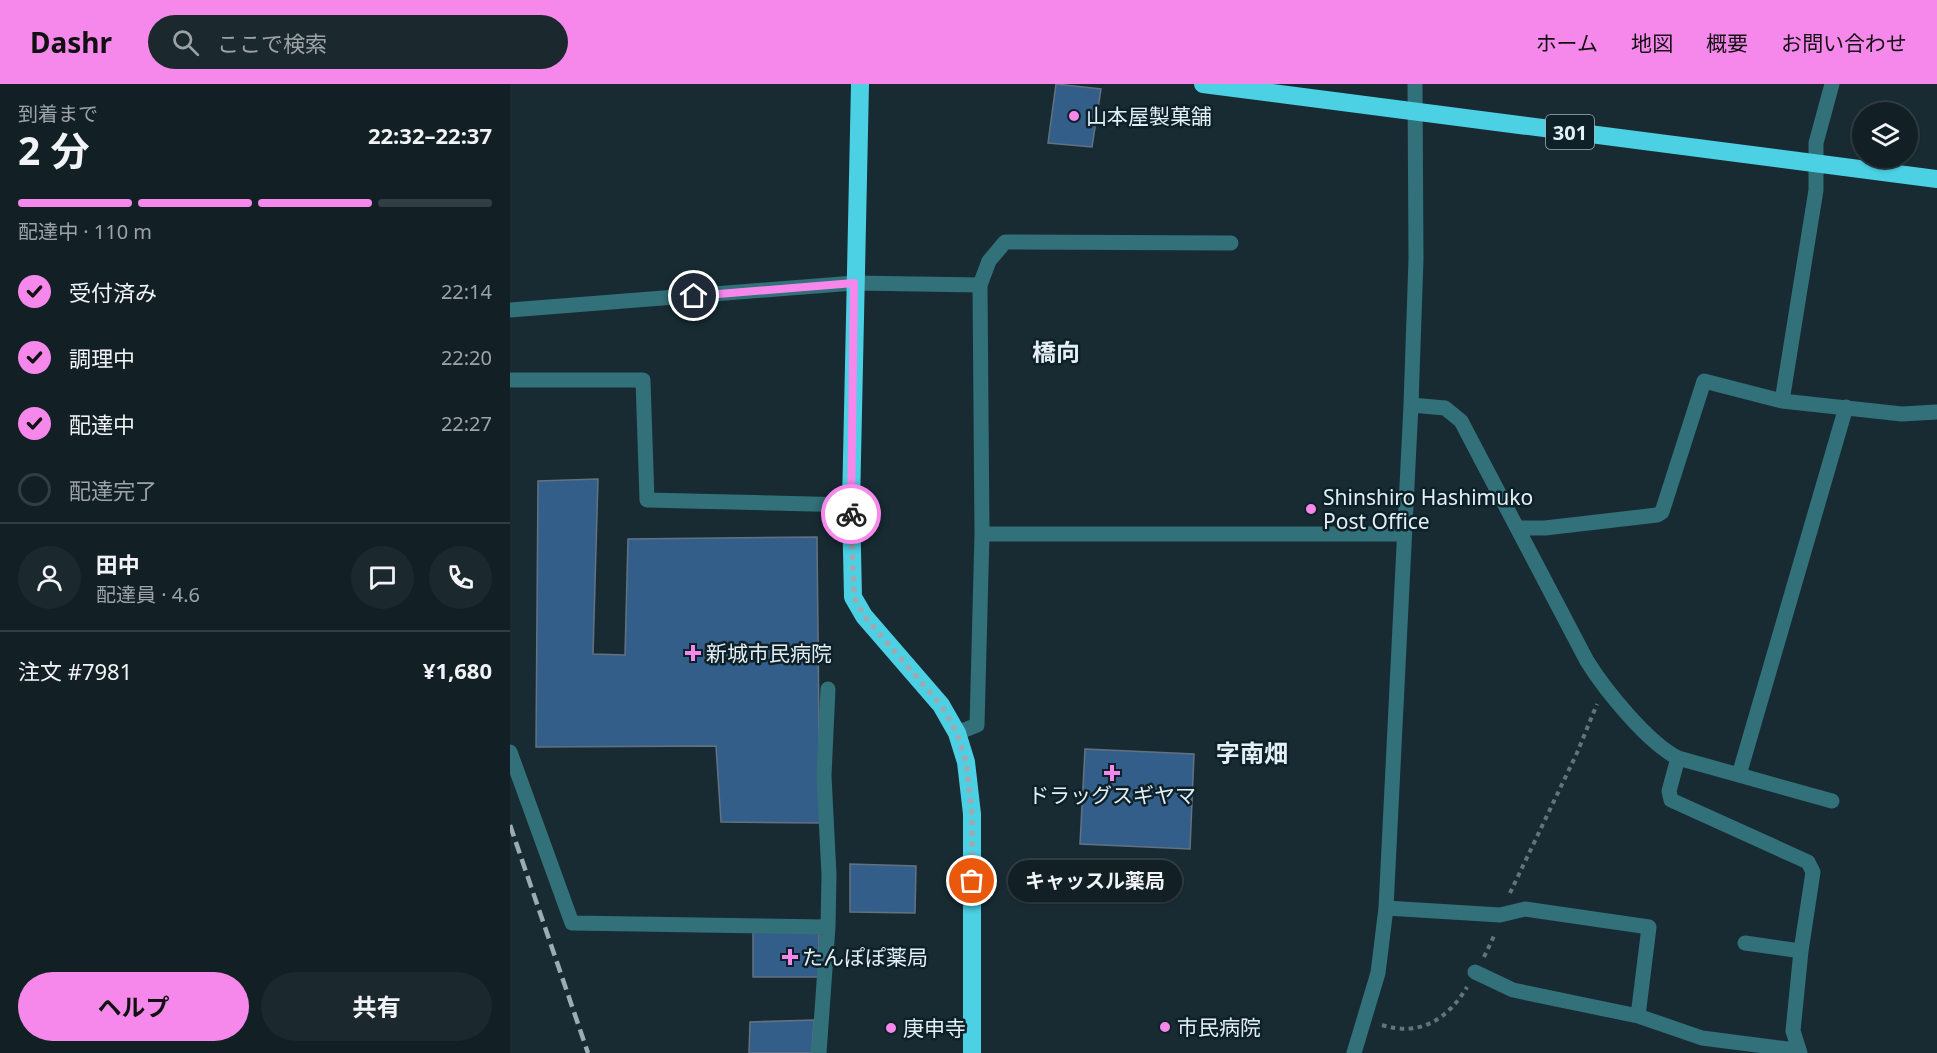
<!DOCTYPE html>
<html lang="ja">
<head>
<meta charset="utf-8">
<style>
  :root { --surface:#122026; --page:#1b282e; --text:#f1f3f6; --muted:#9ca3a7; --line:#313e43; --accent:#f788eb }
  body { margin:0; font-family:"Noto Sans","Noto Sans JP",sans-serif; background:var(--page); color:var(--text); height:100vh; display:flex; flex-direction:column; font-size:22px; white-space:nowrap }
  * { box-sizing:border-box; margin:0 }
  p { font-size:20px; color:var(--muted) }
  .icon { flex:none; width:33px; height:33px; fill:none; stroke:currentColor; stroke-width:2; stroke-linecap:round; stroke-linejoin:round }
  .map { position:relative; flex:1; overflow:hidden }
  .sheet { display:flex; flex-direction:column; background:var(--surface); width:510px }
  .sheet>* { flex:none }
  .tools { position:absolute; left:1342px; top:18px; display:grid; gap:12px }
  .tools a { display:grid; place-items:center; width:66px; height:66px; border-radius:50%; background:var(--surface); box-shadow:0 2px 4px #0004,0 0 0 2px var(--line); font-size:30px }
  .pin { position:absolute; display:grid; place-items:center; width:51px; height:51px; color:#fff; margin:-26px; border:3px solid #fff; border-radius:50%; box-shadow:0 2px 6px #0007 }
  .courier { position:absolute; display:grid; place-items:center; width:60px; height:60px; margin:-30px; border:4px solid #f788eb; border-radius:50%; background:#fff; color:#222; box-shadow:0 2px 8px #0007 }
  .bubble { position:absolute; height:42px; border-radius:21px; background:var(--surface); box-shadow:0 2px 4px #0004,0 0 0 2px var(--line); font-size:20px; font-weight:700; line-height:42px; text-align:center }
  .overview em { font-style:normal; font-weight:700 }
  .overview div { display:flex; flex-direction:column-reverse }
  .overview { display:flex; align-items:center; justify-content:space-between; height:102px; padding:0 18px }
  h1 { font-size:39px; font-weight:700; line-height:45px }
  .bar { display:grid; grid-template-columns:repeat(4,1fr); gap:9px 6px; align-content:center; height:72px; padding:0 18px }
  .bar i { height:8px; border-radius:4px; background:var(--line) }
  .bar .selected { background:var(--accent) }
  .bar p { grid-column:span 4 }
  .line { display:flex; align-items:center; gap:15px; padding:0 18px; border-top:2px solid var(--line) }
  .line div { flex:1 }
  .round { display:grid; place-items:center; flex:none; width:63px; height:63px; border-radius:32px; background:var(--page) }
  ol { padding:0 18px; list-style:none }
  li { display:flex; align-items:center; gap:18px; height:66px }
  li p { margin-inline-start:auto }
  li .icon { padding:6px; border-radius:50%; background:var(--accent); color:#111; stroke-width:4 }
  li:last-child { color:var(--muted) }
  li i { width:33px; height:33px; border:3px solid var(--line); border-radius:50% }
  .cta { display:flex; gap:12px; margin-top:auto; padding:12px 18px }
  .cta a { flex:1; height:69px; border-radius:36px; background:var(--accent); color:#111; font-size:24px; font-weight:700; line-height:69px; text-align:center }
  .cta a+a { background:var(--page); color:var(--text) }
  header { display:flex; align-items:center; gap:36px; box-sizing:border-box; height:84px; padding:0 30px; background:var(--accent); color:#111 }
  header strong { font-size:28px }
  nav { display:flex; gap:33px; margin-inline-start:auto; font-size:21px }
  .search { width:420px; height:54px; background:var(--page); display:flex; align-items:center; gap:15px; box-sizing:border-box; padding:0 21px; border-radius:33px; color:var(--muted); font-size:22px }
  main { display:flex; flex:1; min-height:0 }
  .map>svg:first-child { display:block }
  .building { fill:#335e89; stroke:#637281; stroke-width:1.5 }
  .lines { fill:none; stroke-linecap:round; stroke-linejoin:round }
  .path { stroke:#63737a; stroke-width:4; stroke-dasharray:4.5 4.5; stroke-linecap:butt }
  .minor { stroke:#32707a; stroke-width:15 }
  .highway { stroke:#4bd0e4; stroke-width:18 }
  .rail { stroke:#9dabb2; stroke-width:4.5; stroke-dasharray:12 6; stroke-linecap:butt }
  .done { stroke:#9daab1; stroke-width:6; stroke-dasharray:0 10.8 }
  .route { stroke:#f788eb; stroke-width:8 }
  .poi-dot { fill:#f788eb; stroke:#0e2129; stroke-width:2 }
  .labels { text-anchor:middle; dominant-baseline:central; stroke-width:5; stroke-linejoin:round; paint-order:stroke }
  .shield { fill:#0e2129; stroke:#a4b1b8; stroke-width:1.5 }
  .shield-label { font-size:20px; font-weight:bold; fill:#e4eff5 }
  .poi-label { font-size:21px; fill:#e4eff5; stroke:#0e2129; text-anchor:start }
  .quarter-label { font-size:24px; font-weight:bold; fill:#e4eff5; stroke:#0e2129 }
</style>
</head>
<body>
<header>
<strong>Dashr</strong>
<div class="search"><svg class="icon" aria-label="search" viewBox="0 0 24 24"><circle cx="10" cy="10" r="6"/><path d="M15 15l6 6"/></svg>ここで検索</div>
<nav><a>ホーム</a><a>地図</a><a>概要</a><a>お問い合わせ</a></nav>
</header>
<main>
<section class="sheet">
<div class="overview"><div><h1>2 分</h1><p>到着まで</p></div><em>22:32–22:37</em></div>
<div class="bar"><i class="selected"></i><i class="selected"></i><i class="selected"></i><i></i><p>配達中 · 110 m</p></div>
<ol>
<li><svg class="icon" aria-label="check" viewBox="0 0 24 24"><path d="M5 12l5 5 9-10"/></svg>受付済み<p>22:14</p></li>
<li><svg class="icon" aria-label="check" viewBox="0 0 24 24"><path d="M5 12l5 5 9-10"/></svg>調理中<p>22:20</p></li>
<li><svg class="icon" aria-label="check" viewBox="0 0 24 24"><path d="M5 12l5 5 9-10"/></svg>配達中<p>22:27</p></li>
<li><i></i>配達完了</li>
</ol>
<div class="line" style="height:108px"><a class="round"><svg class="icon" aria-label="person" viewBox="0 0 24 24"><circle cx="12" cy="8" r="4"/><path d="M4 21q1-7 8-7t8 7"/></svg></a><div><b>田中</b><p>配達員 · 4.6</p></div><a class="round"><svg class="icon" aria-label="chat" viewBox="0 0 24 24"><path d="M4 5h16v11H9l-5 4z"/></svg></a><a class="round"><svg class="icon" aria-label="phone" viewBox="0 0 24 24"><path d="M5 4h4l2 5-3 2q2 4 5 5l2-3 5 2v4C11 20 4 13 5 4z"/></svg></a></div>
<div class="line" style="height:78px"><div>注文 #7981</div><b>¥1,680</b></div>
<div class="cta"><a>ヘルプ</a><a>共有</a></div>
</section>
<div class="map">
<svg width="1427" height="969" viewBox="0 0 1427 969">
  <rect width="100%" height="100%" fill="#182b33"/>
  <path class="building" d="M546,0l45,5 -9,58 -44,-4z
    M88,395l-5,175 32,1 3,-116 189,-2 3,286 -99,-1 -5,-76 -180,1 2,-266z
    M575,665l109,5 -4,95 -110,-5z
    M340,780l66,2 -1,47 -65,-1z
    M243,848l66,1v44h-66z
    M304,936l-2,33h-63l1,-31z"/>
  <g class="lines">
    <path class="path" d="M1000,809l67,-140 20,-49
      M974,873l11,-23
      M872,941c38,12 66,-6 85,-38"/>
    <path class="minor" d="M0,226l344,-27 126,2
      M0,296h133l4,120 204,5
      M1272,317l34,-211v-47l16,-59
      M901,321l34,3 16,13 126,240c18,29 61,82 91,97l154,43
      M1007,444h28l112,-13 5,-3 42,-131 78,20 120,13 35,-2
      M472,450h422
      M318,605l-4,87 5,99 -1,52
      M447,649l20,-8 5,-191 -2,-249 9,-24 16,-19 226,1
      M0,668l62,171 256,4 -9,126
      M1168,674l-9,33 2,9 137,62 5,10 -12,79
      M1229,691l107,-368
      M876,824l114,7 25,-6 124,18 -11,89
      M1235,859l56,8 -8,80 7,22
      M965,888l38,18 125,26 64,22 86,11 9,-2
      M844,969l24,-80 8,-65 25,-503 5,-146 -1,-175"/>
    <path class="highway" d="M350,0l-9,421 2,92 11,19 77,89 16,28 9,29 6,52v239
      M693,0l734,95"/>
    <path class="rail" d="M0,741l78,228"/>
  </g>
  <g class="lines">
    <path class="done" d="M341,430l3,83 10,19 77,89 16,28 9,29 6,52v67"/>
    <path class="route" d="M184,212l160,-13 -3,231"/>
  </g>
  <g class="poi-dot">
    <circle cx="564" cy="32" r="6"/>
    <circle cx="801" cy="425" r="6"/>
    <path d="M180 560h6v6h6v6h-6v6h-6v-6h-6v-6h6z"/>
    <path d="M599 680h6v6h6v6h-6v6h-6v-6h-6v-6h6z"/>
    <path d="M277 864h6v6h6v6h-6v6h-6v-6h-6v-6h6z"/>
    <circle cx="655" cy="943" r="6"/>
    <circle cx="381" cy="944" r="6"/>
  </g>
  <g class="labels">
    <rect class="shield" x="1036" y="31" width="48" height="34" rx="4.5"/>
    <g class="shield-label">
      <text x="1060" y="48">301</text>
    </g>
    <g class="poi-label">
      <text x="576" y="32">山本屋製菓舗</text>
      <text x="813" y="413">Shinshiro Hashimuko<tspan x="813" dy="24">Post Office</tspan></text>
      <text x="196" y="569">新城市民病院</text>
      <text x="602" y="711" text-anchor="middle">ドラッグスギヤマ</text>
      <text x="292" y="873">たんぽぽ薬局</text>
      <text x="667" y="943">市民病院</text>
      <text x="393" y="944">庚申寺</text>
    </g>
    <g class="quarter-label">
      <text x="546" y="267">橋向</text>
      <text x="742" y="668">字南畑</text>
    </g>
  </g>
</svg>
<div class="tools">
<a><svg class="icon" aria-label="layers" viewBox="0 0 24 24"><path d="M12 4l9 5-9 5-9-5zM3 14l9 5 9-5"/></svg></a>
</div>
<div class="pin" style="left:462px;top:797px;background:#ea580c"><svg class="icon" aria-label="bag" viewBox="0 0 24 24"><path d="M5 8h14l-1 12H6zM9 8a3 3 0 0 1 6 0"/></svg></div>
<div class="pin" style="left:184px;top:212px;background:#1f2937"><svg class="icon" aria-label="home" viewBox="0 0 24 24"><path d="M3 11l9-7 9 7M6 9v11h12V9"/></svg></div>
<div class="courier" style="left:341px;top:430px"><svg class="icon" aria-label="bike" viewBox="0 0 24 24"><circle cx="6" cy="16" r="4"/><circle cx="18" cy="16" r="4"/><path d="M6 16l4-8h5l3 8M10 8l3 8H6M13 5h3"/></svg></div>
<div class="bubble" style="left:498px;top:776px;width:174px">キャッスル薬局</div>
</div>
</main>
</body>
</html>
